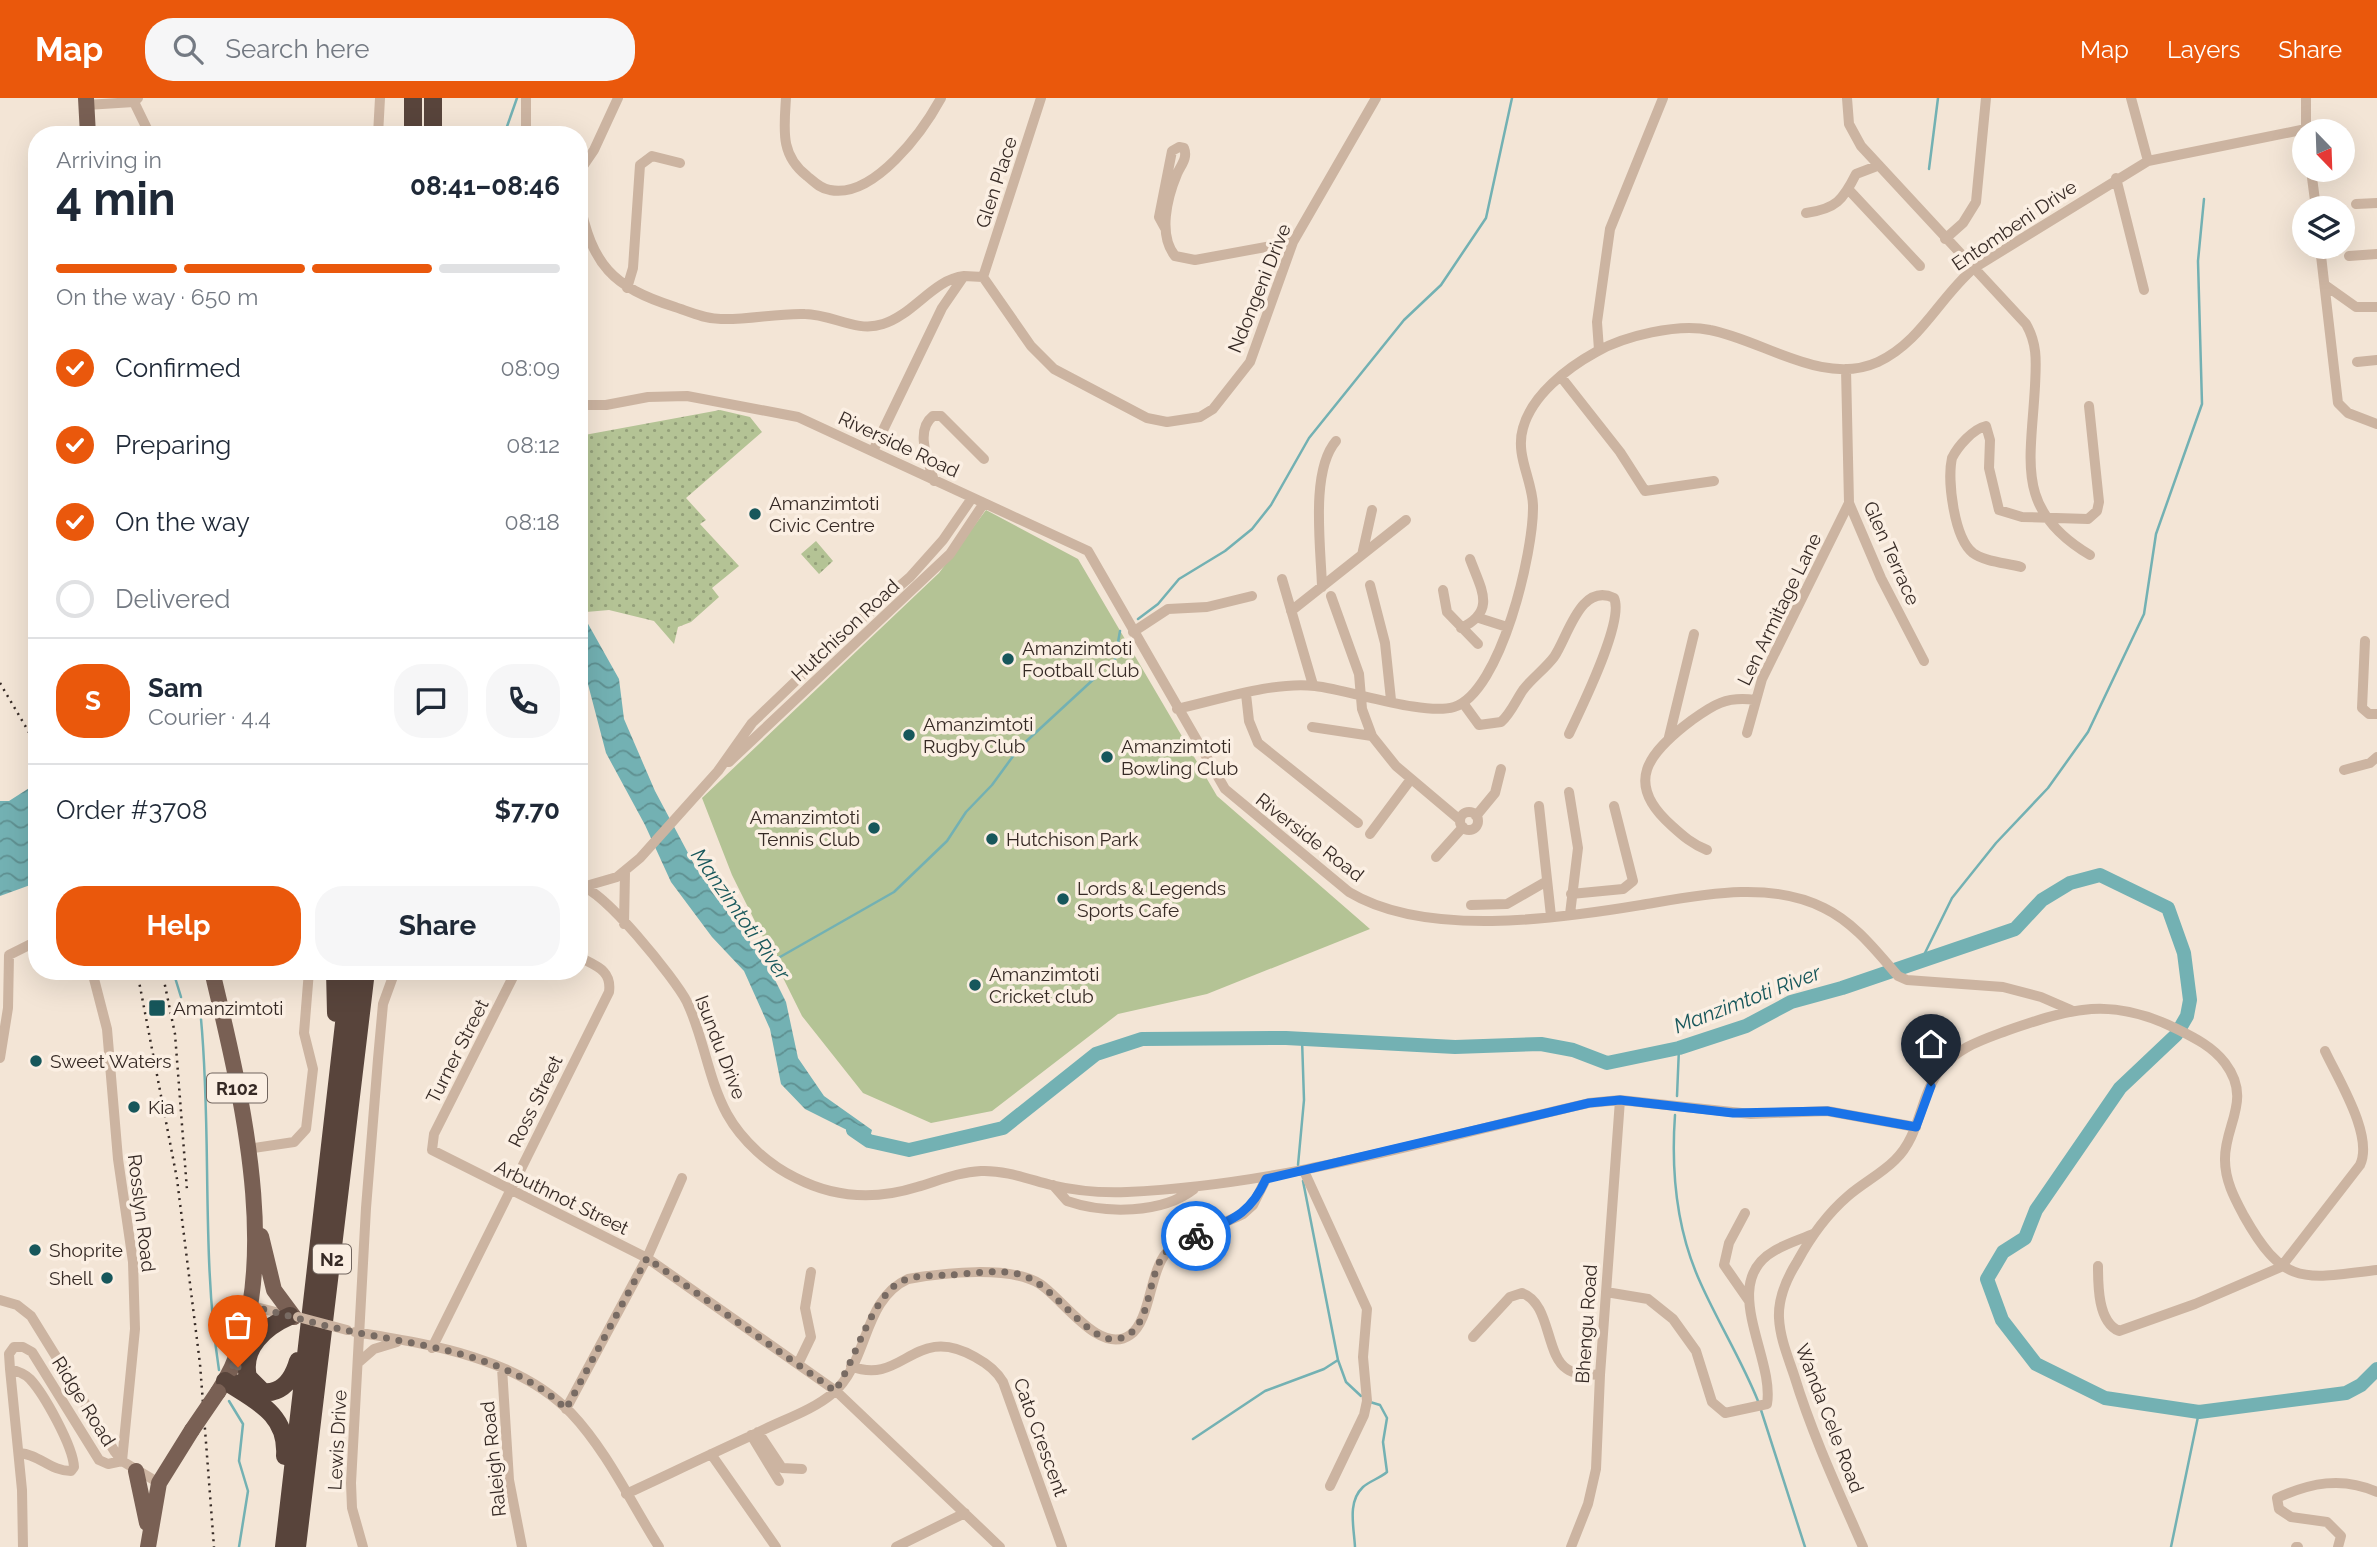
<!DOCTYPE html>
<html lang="en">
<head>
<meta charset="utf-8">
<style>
  :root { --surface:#fff; --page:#f6f6f7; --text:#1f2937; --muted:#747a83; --line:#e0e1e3; --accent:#ea580c }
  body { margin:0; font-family:Raleway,sans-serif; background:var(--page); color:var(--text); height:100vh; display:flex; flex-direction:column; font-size:26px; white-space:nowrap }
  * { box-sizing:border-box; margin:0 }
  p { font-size:23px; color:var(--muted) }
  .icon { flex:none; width:38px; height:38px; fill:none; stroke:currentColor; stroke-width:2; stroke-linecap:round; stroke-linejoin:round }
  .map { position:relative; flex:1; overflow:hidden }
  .side { position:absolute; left:28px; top:28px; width:560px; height:854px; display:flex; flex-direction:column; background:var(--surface); border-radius:28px; box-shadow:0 7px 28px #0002 }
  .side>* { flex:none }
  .needle { width:46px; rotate:157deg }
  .controls { position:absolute; left:2292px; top:21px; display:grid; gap:14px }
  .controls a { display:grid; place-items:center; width:63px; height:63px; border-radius:50%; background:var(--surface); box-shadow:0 7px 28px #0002; font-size:35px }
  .pin { position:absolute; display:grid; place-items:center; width:60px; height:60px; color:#fff; margin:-72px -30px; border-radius:50% 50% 50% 0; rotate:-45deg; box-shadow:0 0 7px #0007 }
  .pin .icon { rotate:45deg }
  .courier { position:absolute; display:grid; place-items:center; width:70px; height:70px; margin:-35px; border:5px solid #1a73e8; border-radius:50%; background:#fff; color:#222; box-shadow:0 2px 9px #0007 }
  .overview em { font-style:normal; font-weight:700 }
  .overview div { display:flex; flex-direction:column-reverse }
  .overview { display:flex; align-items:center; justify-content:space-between; height:119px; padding:0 28px }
  h1 { font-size:46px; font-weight:700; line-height:52px }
  .bar { display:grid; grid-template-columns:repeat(4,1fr); gap:10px 7px; align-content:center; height:84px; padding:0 28px }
  .bar i { height:9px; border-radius:5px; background:var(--line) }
  .bar .selected { background:var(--accent) }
  .bar p { grid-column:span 4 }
  .line { display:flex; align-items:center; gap:18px; padding:0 28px; border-top:2px solid var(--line) }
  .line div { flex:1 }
  .round { display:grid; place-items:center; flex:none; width:74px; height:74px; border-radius:28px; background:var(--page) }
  ol { padding:0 28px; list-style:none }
  li { display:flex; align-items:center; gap:21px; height:77px }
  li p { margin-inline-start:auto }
  li .icon { padding:7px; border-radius:50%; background:var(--accent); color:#fff; stroke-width:4 }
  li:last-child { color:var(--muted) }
  li i { width:38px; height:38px; border:4px solid var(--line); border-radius:50% }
  .cta { display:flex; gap:14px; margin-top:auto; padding:14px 28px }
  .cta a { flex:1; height:80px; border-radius:28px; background:var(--accent); color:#fff; font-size:28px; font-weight:700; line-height:80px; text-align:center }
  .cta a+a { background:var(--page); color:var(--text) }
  header { display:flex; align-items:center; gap:42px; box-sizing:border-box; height:98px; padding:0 35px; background:var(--accent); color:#fff }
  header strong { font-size:33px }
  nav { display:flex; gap:38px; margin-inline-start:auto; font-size:24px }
  .search { width:490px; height:63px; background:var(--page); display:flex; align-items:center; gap:18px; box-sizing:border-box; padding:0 24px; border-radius:28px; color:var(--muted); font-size:26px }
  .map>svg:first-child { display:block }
  .park { fill:url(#park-dots) }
  .garden { fill:#b4c395 }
  .water { fill:url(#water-waves) }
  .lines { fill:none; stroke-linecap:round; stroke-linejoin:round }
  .stream { stroke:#73b1b3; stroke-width:2.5 }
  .river { stroke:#73b1b3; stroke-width:14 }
  .street { stroke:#ccb4a1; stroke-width:10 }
  .primary { stroke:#796054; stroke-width:16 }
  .highway { stroke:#58443b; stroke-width:18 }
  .rail { stroke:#362a25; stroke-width:2.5; stroke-dasharray:2 5; stroke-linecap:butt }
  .street-bridge { stroke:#ccb4a1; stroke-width:10 }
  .primary-bridge { stroke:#796054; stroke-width:16 }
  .done { stroke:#786b63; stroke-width:7; stroke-dasharray:0 12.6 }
  .route { stroke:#1a73e8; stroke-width:9 }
  .poi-dot { fill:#17575b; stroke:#fbefe3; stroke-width:2.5 }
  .labels { text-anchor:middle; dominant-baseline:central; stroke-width:7; stroke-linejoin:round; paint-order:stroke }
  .shield { fill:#fbefe3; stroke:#71655e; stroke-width:2 }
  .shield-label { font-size:18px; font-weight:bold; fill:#362a25 }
  .street-label { font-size:19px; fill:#362a25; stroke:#fbefe3 }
  .poi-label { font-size:19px; fill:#362a25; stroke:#fbefe3; text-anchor:start }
  .water-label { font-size:21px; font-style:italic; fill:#17575b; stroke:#fbefe3 }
</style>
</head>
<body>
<header>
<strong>Map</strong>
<div class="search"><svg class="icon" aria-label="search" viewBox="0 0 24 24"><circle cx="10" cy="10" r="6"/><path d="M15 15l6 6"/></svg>Search here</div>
<nav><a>Map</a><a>Layers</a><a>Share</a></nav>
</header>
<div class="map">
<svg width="2377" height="1449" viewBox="0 0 2377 1449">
  <defs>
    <pattern id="park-dots" width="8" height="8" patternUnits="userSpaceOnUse" patternTransform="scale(1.75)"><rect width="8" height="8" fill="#b4c395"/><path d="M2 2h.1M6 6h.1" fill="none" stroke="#939f79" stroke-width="1.8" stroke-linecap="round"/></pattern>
    <pattern id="water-waves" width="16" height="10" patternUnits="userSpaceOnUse" patternTransform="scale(1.75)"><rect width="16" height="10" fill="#73b1b3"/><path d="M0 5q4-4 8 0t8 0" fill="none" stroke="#5f9091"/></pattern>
  </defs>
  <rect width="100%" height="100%" fill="#f3e5d6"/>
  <path class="park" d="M720,312l30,7 12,15 -76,66 20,22 -6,4 39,42 -27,22 7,9 -28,25 -13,5 -4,17 -20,-23 -45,-11 -23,2 -7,-5v-171z
    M816,443l17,20 -14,13 -18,-20z"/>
  <path class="garden" d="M986,412l92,49 139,237 153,133 -163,65 -89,20 -126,97 -61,12 -68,-30 -61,-77 -70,-141 -30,-77 237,-225z"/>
  <path class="water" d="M579,518l8,6 32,57 5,40 31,72 41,77 72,98 18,36 12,56 26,38 48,34 -3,11 -64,-32 -24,-25 -11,-55 -26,-58 -32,-34 -41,-55 -26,-57 -39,-72 -27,-103z
    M37,685v96l-4,5 -33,12v-95h9z"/>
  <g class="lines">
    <path class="stream" d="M504,37l13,-37
      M1929,71l9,-71
      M1138,521l20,-15 21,-25 46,-28 27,-22 19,-24 38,-67 95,-118 37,-35 45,-67 26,-120
      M1114,567l6,-34
      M1921,863l31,-63 44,-55 52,-55 40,-56 56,-118 12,-80 46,-130 -4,-143 6,-62
      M766,867l128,-73 53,-51 19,-29 26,-27 27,-37 77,-71
      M173,873l8,26
      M201,921c11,116 0,235 18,351
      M1677,998l2,-48
      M1675,1017c-4,56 2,117 26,169 18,40 41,77 57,117
      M1298,1067l6,-65 -2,-61
      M1303,1083l35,179 8,22 15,14
      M229,1303l14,23 -4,37 9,30 -9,56
      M1761,1312l44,137
      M1193,1341l72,-48 59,-22 14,-9
      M1355,1449c-1,-20 -8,-45 8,-60 7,-6 17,-9 24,-15l-4,-30 4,-24 -7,-13 -10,-3
      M2171,1449l28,-135"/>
    <path class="river" d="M853,1032l16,11 40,9 94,-22 93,-74 46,-15 144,-1 169,9 86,-3 32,6 34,13 72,-15 67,-22 45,-24 51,-14 173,-59 27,-29 28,-17 30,-8 68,33 16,45 6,47 -3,16 -11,19 -56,53 -84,122 -11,28 -22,14 -16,27 15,41 34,44 69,34 94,14 147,-19 15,-8 16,-16"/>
    <path class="street" d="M526,0v37
      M786,0c-2,32 -6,57 21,78 7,6 14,13 23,14 44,9 93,-59 111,-92
      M1847,0l2,26 12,22 165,178c12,21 10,39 9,62 -4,76 -21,124 55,169
      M2131,0l17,63
      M134,4l16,33
      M86,7l48,-3 4,-4
      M378,37l2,-37
      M2311,72l5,38
      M579,74l15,-22 24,-52
      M2116,80l28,112
      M1848,91l72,77
      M579,102c13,65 33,87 96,107 15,5 30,12 46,12 28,1 56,-6 84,-5 27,0 51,19 78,10 30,-9 51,-45 81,-48
      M2356,106l21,-1
      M1806,115c30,-4 37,-13 50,-39l21,-8
      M1165,130l-6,-11 13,-66 7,-4 5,1c4,10 -3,17 -7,26 -10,24 -19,61 -2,82l20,4 98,-18
      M1945,141l18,-16 13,-21 10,-104
      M2320,149l18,156 10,10 29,11
      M2349,158l28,-2
      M983,179l58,-179
      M2325,187l31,22h21
      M627,190l6,-20 7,-103 12,-9 28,7
      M1599,252l-2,-28 13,-93 53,-131
      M2357,264l20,-2
      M1846,271l3,134 32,75 43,83
      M1561,279l59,75 25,39 69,-10
      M579,307h27l42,-8 39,-1 111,21 290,134 137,238 124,103c76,46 208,27 292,13 59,-10 128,-25 183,3 31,15 52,43 74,68l9,4 96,7 38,10 30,13
      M873,353l69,-143 22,-32 19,1 48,69 23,23 93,49 20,4 33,-5 13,-8 37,-47 43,-120 83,-144
      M934,383c-5,-19 -20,-50 -1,-65h8l43,43
      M1362,457l10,-45
      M2021,469c-14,-4 -36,-5 -48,-14 -19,-15 -26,-73 -21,-95 6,-12 21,-29 34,-32l4,14 -1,28 10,42 23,7 66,2 9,-8 2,-9 -10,-96
      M1282,481l31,106
      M1370,487l15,58 6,57
      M1322,489c-1,-39 -12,-116 14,-146
      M1443,492l4,22 31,32
      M1331,498l28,78 3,35 10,27 24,30 64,54
      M1291,513l115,-91
      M1479,520l28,9
      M1461,530c36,-17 20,-39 9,-69
      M1133,534l35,-23 39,-2 45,-11
      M2365,543l-3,67 7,6h8
      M1246,596l3,27 9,22 100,80
      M1463,605l16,22 22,-3c10,-9 15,-22 22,-32 9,-12 22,-21 31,-33 14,-20 26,-75 60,-59 11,23 -34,112 -45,136
      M1177,611c41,-9 97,-28 138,-23 35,4 109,30 139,21 47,-15 80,-156 79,-202 -1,-26 -18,-50 -10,-77 9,-33 44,-60 73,-76 28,-16 82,-29 114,-22 53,10 113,57 168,32 43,-20 61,-64 96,-94l174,-107 158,-32v-31
      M1312,629l60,9
      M1747,635l15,-54 87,-176
      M1669,639l25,-103
      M729,664l221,-208 34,-51
      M2344,672l26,-7 7,-6
      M1569,694l9,56 -8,66
      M1539,708l12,110
      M1460 723a9 9 0 1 1 18 0a9 9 0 1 1-18 0Z
      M1476,718l19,-23 6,-24
      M1370,736l41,-55
      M1707,752c-15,-6 -24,-14 -35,-24 -49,-43 -24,-73 20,-106 21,-15 34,-24 63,-20
      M1436,759l27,-30
      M579,788c22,0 97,94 108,116 17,36 21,77 40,112 15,27 42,51 69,64 39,20 80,22 121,9 21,-6 41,-15 64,-16 24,-1 47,8 70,14 25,6 50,8 76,7 158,-7 309,-54 462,-89l31,-3 131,14 76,-3 89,16
      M586,788l31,-9 23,-19 78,-87 34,-48 97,-93 61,-53 33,-37 29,-42
      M1571,796l52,-5 10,-8 -19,-75
      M1471,807l36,-1 40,-23
      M624,826l1,-52
      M92,873l15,58 11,130 15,103 2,67 -13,132
      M516,873l-82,163 -2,16 215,108 189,133 164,156
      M0,960l8,-50 1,-53 28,-14
      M247,1051l47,-7 12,-13 7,-60 -9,-36 5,-62
      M1304,1073l63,138 -4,48 4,44 -3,14 -34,71
      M1053,1087l14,16c38,13 95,13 127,-12
      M1745,1115l-16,30 -5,22 25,36
      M2098,1168c0,20 0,56 21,65l76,-27 86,-37 79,-102c14,-29 -22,-86 -35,-114
      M1606,1194l42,7 25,20 23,32 16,51 13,11 42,-9c8,-46 -49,-121 7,-153 13,-8 28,-12 41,-18
      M0,1202l17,5 14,11 84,136 7,9 37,22
      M251,1208l37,9
      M355,1234c73,12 162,25 216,81 36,38 60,90 88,134
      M1473,1239l37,-40 12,-4c29,10 23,62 45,76 8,6 23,5 33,6
      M432,1250l177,-356c3,-22 -13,-26 -30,-35
      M359,1264l15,-13 23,-7
      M798,1266l13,-27 -6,-29 6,-36
      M851,1268c52,21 63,-44 124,-9 11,6 22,14 28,25l59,165
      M502,1270l7,112 13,67
      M10,1271c8,2 14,4 20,10 14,15 43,67 44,88l-3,4c-21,0 -32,-17 -52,-18
      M566,1311l81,-151 35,-80
      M758,1334l24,36 20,1
      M751,1337l28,46
      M711,1356l65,93
      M626,1396c43,-20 87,-41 131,-61 25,-13 55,-22 76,-40 36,-31 29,-93 75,-114 34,-6 102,-14 132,5 23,15 60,72 90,51 21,-15 19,-63 37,-83 14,-16 55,-27 76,-38l10,-9 13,-26
      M23,1449l-1,-57 -12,-121 -1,-15 5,-7h9l9,5 67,108 9,4 14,-3
      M363,1449l-11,-39 -1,-25 15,-275 12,-149 5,-55 12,-33
      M896,1449l69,-34
      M1571,1449l17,-43 8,-35 4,-94 20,-275
      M1863,1449c-25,-57 -51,-113 -69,-172 -6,-18 -14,-37 -15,-57 -1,-20 8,-40 18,-56 13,-24 30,-48 51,-66 15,-13 33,-22 47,-36 26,-25 24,-63 45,-90 16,-22 42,-30 66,-39 66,-23 105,-35 171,-2 18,9 36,18 48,34 28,37 -1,62 0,97 0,21 10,39 19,56 40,71 59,63 133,54
      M2296,1449h2
      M2338,1449l3,-11 -14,-14 -36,-5 -12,-8 -2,-11c33,-15 65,-22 100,-6"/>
    <path class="primary" d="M86,0l2,37
      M212,873c28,118 78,314 6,421
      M261,1138l13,54 20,27
      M136,1373l11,52
      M148,1449l11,-64 33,-53"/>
    <path class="highway" d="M413,0v37
      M433,0v37
      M335,873l1,42
      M225,1283c31,20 63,33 60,75
      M240,1285c28,18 49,9 58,-22
      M261,1292l-13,-13c-7,-29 17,-50 42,-61
      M284,1449l66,-576
      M297,1449l69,-576"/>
    <path class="rail" d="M0,585l37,63
      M137,873l40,208 23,185 14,183
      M162,873l13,63 12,156"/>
    <path class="street-bridge" d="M298,1219l49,13"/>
    <path class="primary-bridge" d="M192,1332l26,-38"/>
  </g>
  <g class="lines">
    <path class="done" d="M238,1269l-7,3 11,-26 9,-38c32,8 65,18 98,25 74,15 160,23 217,78l81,-151 188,133c20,-31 32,-79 57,-103 14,-14 37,-12 56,-13 25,-1 56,-8 79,2 28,11 63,67 90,62 38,-7 27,-66 51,-89 7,-6 19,-10 28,-14"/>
    <path class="route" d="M1196,1138c35,-16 54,-21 70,-57l323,-76 31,-3 113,13 94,-2 89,16 15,-41"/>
  </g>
  <g class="poi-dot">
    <circle cx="755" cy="416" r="7"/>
    <circle cx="1008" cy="561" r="7"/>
    <circle cx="909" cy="637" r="7"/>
    <circle cx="1107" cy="659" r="7"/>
    <circle cx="874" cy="730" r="7"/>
    <circle cx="992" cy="741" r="7"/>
    <circle cx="1063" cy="801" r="7"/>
    <circle cx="975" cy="887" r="7"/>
    <rect x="148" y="901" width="18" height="18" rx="3.5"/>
    <circle cx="36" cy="963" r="7"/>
    <circle cx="134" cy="1009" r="7"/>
    <circle cx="35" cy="1152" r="7"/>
    <circle cx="107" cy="1180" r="7"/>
  </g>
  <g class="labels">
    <g class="shield">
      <rect x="207" y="975.5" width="60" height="29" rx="5"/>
      <rect x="313" y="1146.5" width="38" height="29" rx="5"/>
    </g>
    <g class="shield-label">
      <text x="237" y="990">R102</text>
      <text x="332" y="1161">N2</text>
    </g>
    <g class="street-label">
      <text transform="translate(996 84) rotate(-72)">Glen Place</text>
      <text transform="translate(2014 127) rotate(-34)">Entombeni Drive</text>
      <text transform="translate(1259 190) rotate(-68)">Ndongeni Drive</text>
      <text transform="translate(899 346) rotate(25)">Riverside Road</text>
      <text transform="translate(1892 455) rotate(66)">Glen Terrace</text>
      <text transform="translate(1779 511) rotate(-64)">Len Armitage Lane</text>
      <text transform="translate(845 532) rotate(-43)">Hutchison Road</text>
      <text transform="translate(1310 739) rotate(38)">Riverside Road</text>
      <text transform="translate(721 949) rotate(69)">Isundu Drive</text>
      <text transform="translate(457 953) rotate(-63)">Turner Street</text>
      <text transform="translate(535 1003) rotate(-64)">Ross Street</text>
      <text transform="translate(562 1099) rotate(26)">Arbuthnot Street</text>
      <text transform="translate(142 1115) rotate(83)">Rosslyn Road</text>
      <text transform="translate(1586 1226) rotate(-86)">Bhengu Road</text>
      <text transform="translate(84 1303) rotate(58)">Ridge Road</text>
      <text transform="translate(1830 1320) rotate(69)">Wanda Cele Road</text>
      <text transform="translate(1041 1339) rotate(70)">Cato Crescent</text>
      <text transform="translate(337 1342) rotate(-87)">Lewis Drive</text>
      <text transform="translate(493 1361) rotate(-96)">Raleigh Road</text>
    </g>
    <g class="poi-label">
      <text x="769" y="405">Amanzimtoti<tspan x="769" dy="22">Civic Centre</tspan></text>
      <text x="1022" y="550">Amanzimtoti<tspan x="1022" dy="22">Football Club</tspan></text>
      <text x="923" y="626">Amanzimtoti<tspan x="923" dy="22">Rugby Club</tspan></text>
      <text x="1121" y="648">Amanzimtoti<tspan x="1121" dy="22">Bowling Club</tspan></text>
      <text x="860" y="719" text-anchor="end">Amanzimtoti<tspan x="860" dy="22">Tennis Club</tspan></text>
      <text x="1006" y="741">Hutchison Park</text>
      <text x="1077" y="790">Lords &amp; Legends<tspan x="1077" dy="22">Sports Cafe</tspan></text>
      <text x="989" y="876">Amanzimtoti<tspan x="989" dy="22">Cricket club</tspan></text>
      <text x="173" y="910">Amanzimtoti</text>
      <text x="50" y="963">Sweet Waters</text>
      <text x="148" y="1009">Kia</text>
      <text x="49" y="1152">Shoprite</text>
      <text x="93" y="1180" text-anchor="end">Shell</text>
    </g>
    <g class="water-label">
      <text transform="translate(741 816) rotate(55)">Manzimtoti River</text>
      <text transform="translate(1747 901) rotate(-21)">Manzimtoti River</text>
    </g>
  </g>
</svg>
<div class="controls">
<a><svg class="needle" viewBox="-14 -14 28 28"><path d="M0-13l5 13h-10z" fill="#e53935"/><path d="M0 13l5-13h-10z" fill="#747a83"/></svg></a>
<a><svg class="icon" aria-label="layers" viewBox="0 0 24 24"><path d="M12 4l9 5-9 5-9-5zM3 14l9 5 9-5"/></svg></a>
</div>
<div class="pin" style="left:238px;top:1269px;background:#ea580c"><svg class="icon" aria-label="bag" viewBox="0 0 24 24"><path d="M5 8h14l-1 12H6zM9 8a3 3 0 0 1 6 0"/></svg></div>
<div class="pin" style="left:1931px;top:988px;background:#1f2937"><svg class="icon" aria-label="home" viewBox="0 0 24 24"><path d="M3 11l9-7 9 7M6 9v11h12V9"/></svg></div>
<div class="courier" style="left:1196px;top:1138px"><svg class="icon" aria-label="bike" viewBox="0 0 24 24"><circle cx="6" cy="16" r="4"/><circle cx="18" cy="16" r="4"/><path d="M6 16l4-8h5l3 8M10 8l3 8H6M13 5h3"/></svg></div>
<section class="side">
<div class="overview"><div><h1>4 min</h1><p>Arriving in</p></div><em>08:41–08:46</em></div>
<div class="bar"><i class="selected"></i><i class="selected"></i><i class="selected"></i><i></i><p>On the way · 650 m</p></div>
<ol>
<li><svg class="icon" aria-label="check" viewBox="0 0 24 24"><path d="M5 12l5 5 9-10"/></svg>Confirmed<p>08:09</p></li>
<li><svg class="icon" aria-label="check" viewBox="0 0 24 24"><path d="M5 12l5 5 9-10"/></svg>Preparing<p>08:12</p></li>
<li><svg class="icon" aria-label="check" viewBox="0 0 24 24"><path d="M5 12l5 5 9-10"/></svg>On the way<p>08:18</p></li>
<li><i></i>Delivered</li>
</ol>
<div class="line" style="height:126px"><b class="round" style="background:var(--accent);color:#fff">S</b><div><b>Sam</b><p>Courier · 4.4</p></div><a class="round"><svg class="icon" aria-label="chat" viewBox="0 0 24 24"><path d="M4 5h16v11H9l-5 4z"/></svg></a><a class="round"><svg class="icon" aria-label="phone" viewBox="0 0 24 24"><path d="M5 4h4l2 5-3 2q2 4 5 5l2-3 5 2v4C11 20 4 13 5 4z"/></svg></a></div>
<div class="line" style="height:91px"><div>Order #3708</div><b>$7.70</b></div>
<div class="cta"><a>Help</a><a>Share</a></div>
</section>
</div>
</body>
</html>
